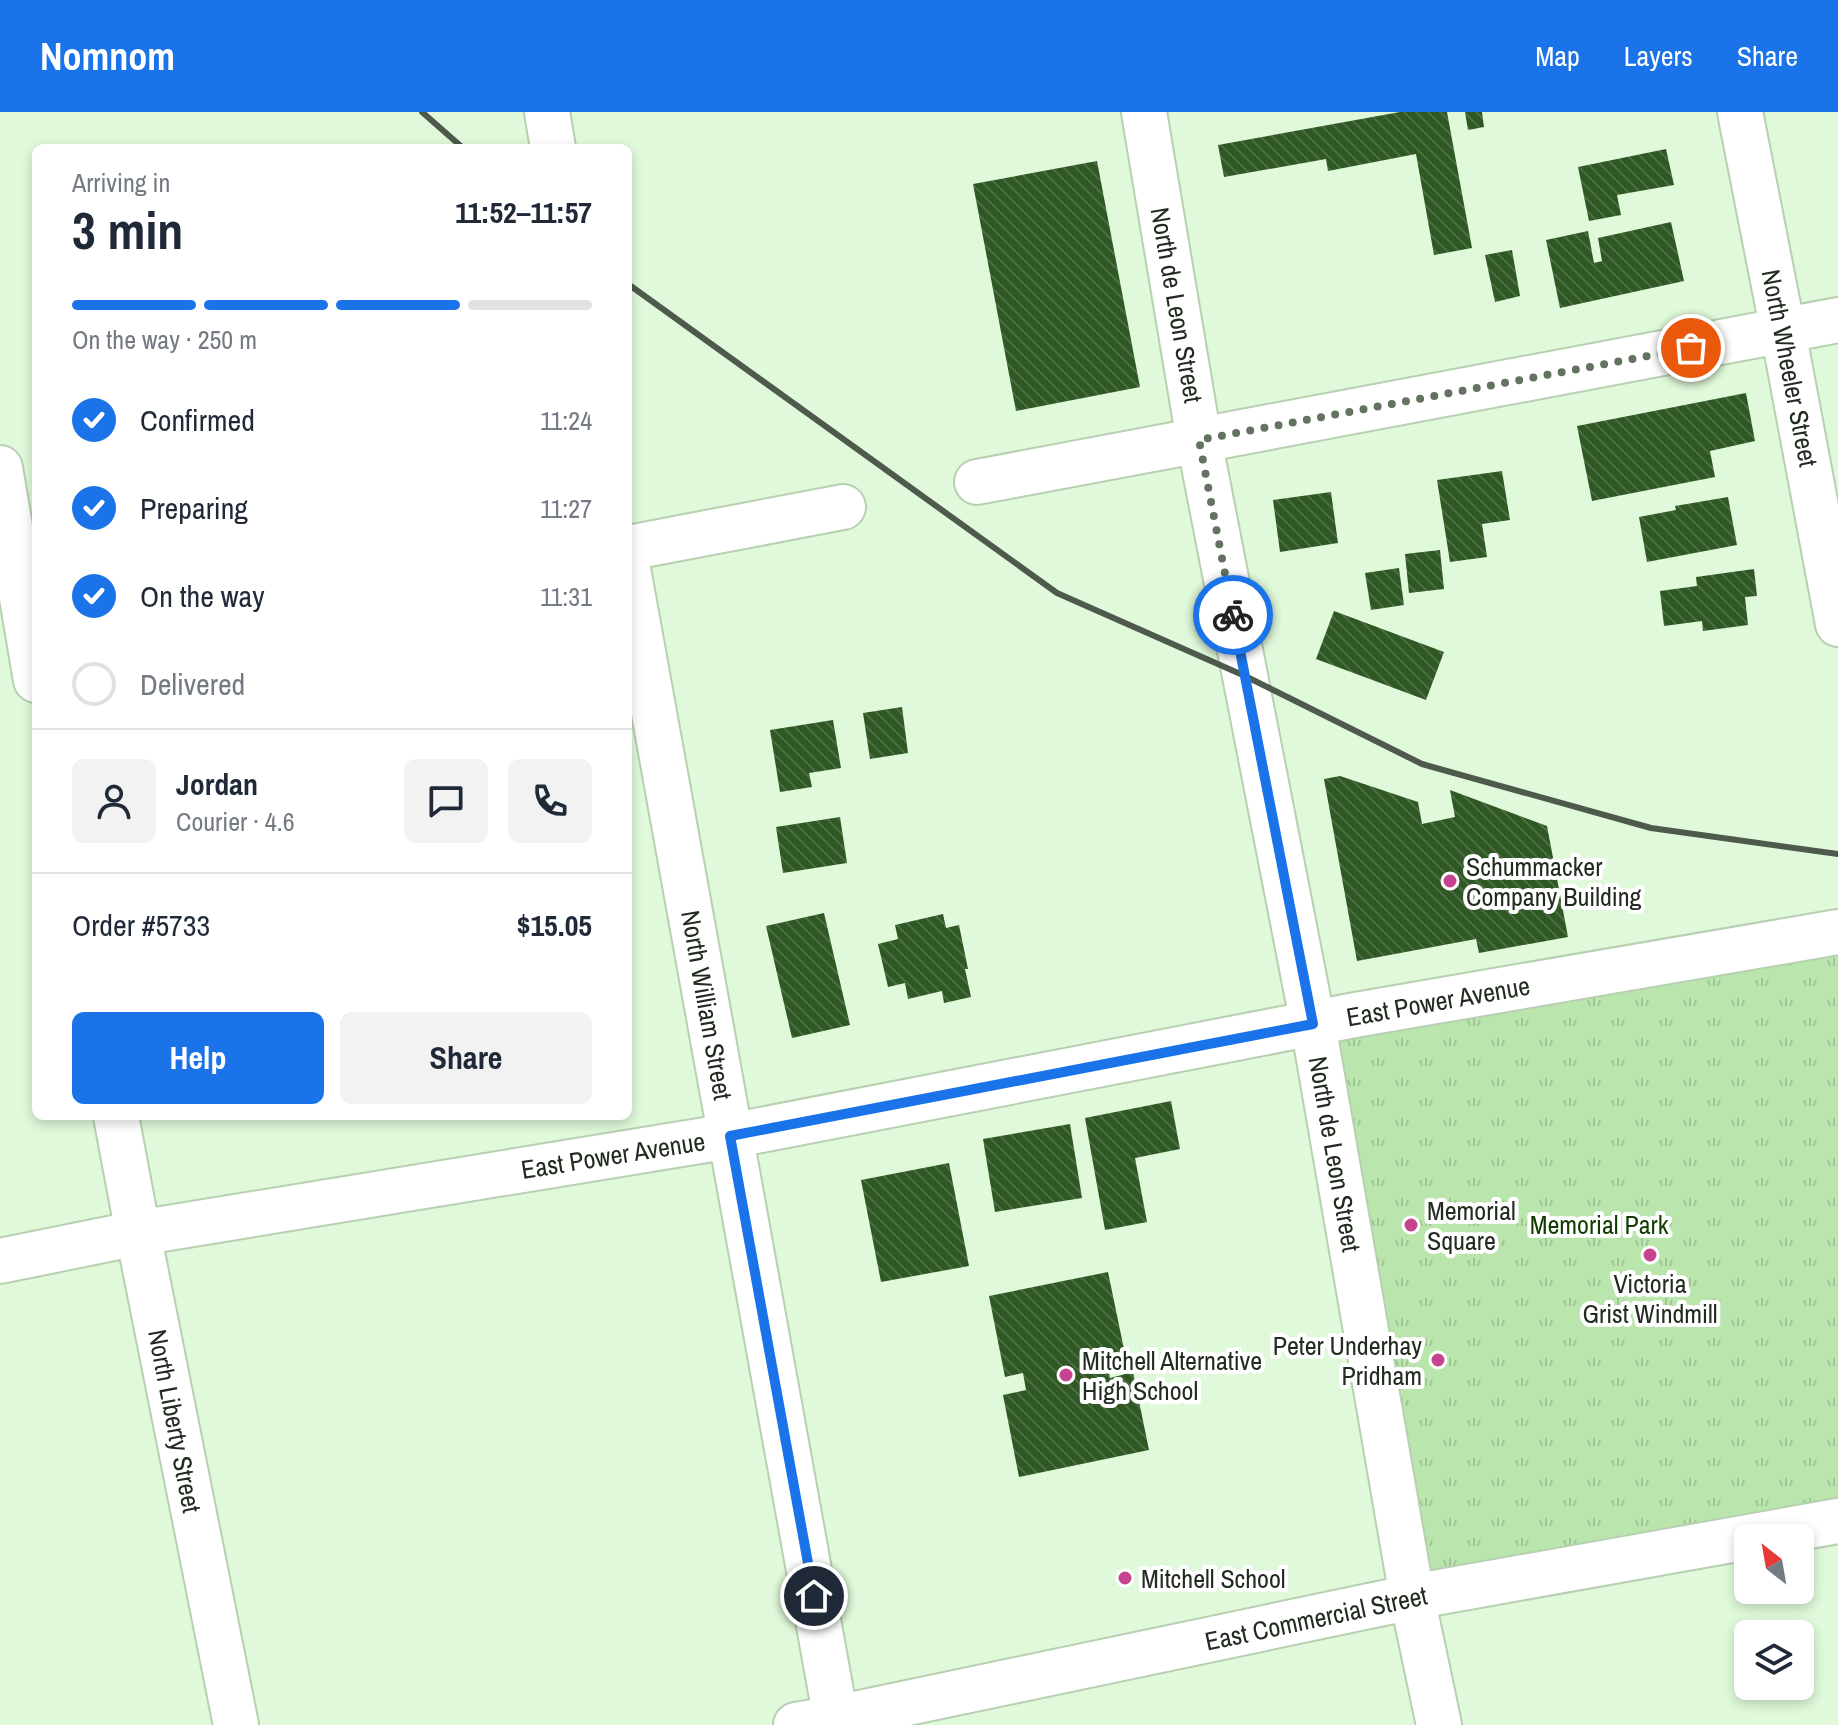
<!DOCTYPE html>
<html lang="en">
<head>
<meta charset="utf-8">
<style>
  :root { --surface:#fff; --page:#f2f2f3; --text:#1f2937; --muted:#747a83; --line:#e0e1e3; --accent:#1a73e8 }
  body { margin:0; font-family:"Archivo Narrow",sans-serif; background:var(--page); color:var(--text); height:100vh; display:flex; flex-direction:column; font-size:30px; white-space:nowrap }
  * { box-sizing:border-box; margin:0 }
  p { font-size:26px; color:var(--muted) }
  .icon { flex:none; width:44px; height:44px; fill:none; stroke:currentColor; stroke-width:2; stroke-linecap:round; stroke-linejoin:round }
  .map { position:relative; flex:1; overflow:hidden }
  .sheet { position:absolute; left:32px; top:32px; width:600px; height:976px; display:flex; flex-direction:column; background:var(--surface); border-radius:12px; box-shadow:0 4px 12px #0003 }
  .sheet>* { flex:none }
  .needle { width:52px; rotate:329deg }
  .tools { position:absolute; left:1734px; top:1412px; display:grid; gap:16px }
  .tools a { display:grid; place-items:center; width:80px; height:80px; border-radius:12px; background:var(--surface); box-shadow:0 4px 12px #0003; font-size:40px }
  .pin { position:absolute; display:grid; place-items:center; width:68px; height:68px; color:#fff; margin:-34px; border:4px solid #fff; border-radius:50%; box-shadow:0 2px 8px #0007 }
  .courier { position:absolute; display:grid; place-items:center; width:80px; height:80px; margin:-40px; border:6px solid #1a73e8; border-radius:50%; background:#fff; color:#222; box-shadow:0 2px 10px #0007 }
  .summary em { font-style:normal; font-weight:800 }
  .summary div { display:flex; flex-direction:column-reverse }
  .summary { display:flex; align-items:center; justify-content:space-between; height:136px; padding:0 40px }
  h1 { font-size:52px; font-weight:800; line-height:60px }
  .bar { display:grid; grid-template-columns:repeat(4,1fr); gap:12px 8px; align-content:center; height:96px; padding:0 40px }
  .bar i { height:10px; border-radius:6px; background:var(--line) }
  .bar .active { background:var(--accent) }
  .bar p { grid-column:span 4 }
  .line { display:flex; align-items:center; gap:20px; padding:0 40px; border-top:2px solid var(--line) }
  .line div { flex:1 }
  .round { display:grid; place-items:center; flex:none; width:84px; height:84px; border-radius:12px; background:var(--page) }
  ol { padding:0 40px; list-style:none }
  li { display:flex; align-items:center; gap:24px; height:88px }
  li p { margin-inline-start:auto }
  li .icon { padding:8px; border-radius:50%; background:var(--accent); color:#fff; stroke-width:4 }
  li:last-child { color:var(--muted) }
  li i { width:44px; height:44px; border:4px solid var(--line); border-radius:50% }
  .primary-button { display:flex; gap:16px; margin-top:auto; padding:16px 40px }
  .primary-button a { flex:1; height:92px; border-radius:12px; background:var(--accent); color:#fff; font-size:32px; font-weight:800; line-height:92px; text-align:center }
  .primary-button a+a { background:var(--page); color:var(--text) }
  header { display:flex; align-items:center; gap:48px; box-sizing:border-box; height:112px; padding:0 40px; background:var(--accent); color:#fff }
  header strong { font-size:38px }
  nav { display:flex; gap:44px; margin-inline-start:auto; font-size:28px }
  .map>svg:first-child { display:block }
  .park { fill:url(#park-tufts) }
  .building { fill:url(#building-back-hatch) }
  .lines { fill:none; stroke-linecap:round; stroke-linejoin:round }
  .minor-casing { stroke:#b8d0b2; stroke-width:48 }
  .minor { stroke:#fff; stroke-width:44 }
  .rail { stroke:#4e5a4b; stroke-width:6 }
  .done { stroke:#647361; stroke-width:8; stroke-dasharray:0 14.4 }
  .route { stroke:#1a73e8; stroke-width:10 }
  .poi-dot { fill:#c5448d; stroke:#fff; stroke-width:3 }
  .labels { text-anchor:middle; dominant-baseline:central; stroke-width:8; stroke-linejoin:round; paint-order:stroke }
  .street-label { font-size:26px; fill:#222b20; stroke:#fff }
  .poi-label { font-size:26px; fill:#222b20; stroke:#fff; text-anchor:start }
  .park-label { font-size:26px; fill:#113d01; stroke:#fff }
</style>
</head>
<body>
<header>
<strong>Nomnom</strong>
<nav><a>Map</a><a>Layers</a><a>Share</a></nav>
</header>
<div class="map">
<svg width="1838" height="1613" viewBox="0 0 1838 1613">
  <defs>
    <pattern id="park-tufts" width="24" height="20" patternUnits="userSpaceOnUse" patternTransform="scale(2)"><rect width="24" height="20" fill="#bae6ae"/><path d="M3 7l-1-3M5 7V3M7 7l1-3M15 17l-1-3M17 17v-4M19 17l1-3" fill="none" stroke="#a0c595"/></pattern>
    <pattern id="building-back-hatch" width="6" height="6" patternUnits="userSpaceOnUse" patternTransform="scale(2)"><rect width="6" height="6" fill="#2f5824"/><path d="M-1 5l2 2M0 0l6 6M5-1l2 2" fill="none" stroke="#4b6d42"/></pattern>
  </defs>
  <rect width="100%" height="100%" fill="#e0f9da"/>
  <path class="park" d="M1838,826v572l-418,77 -98,-558z"/>
  <path class="building" d="M1400,0h47l25,136 -38,7 -18,-101 -88,17 -2,-12 -102,18 -6,-32z
    M1465,0h17l2,15 -16,3z
    M1666,37l8,36 -57,10 4,20 -32,6 -11,-54z
    M1097,49l43,226 -124,24 -43,-227z
    M1671,110l13,59 -124,27 -14,-68 42,-9 6,32 8,-2 -4,-23z
    M1512,138l8,46 -25,6 -10,-47z
    M1746,281l9,48 -45,10 5,26 -123,24 -15,-75z
    M1502,359l8,49 -28,4 5,33 -37,5 -13,-82z
    M1331,380l7,51 -58,9 -7,-52z
    M1728,385l9,48 -90,17 -8,-45 37,-7 -1,-4z
    M1440,438l4,39 -35,4 -4,-39z
    M1399,456l5,37 -33,5 -6,-37z
    M1754,457l3,27 -12,1 3,28 -45,6 -1,-10 -38,5 -4,-35 37,-5 -1,-9z
    M1334,499l110,41 -18,48 -110,-41z
    M902,595l6,46 -38,6 -7,-46z
    M833,608l8,48 -32,5 3,14 -32,5 -10,-62z
    M1340,664l78,26 4,22 33,-7 -5,-27 97,36 21,111 -89,16 -3,-14 -119,22 -33,-182z
    M840,705l7,46 -64,10 -7,-46z
    M824,801l26,112 -58,13 -26,-112z
    M943,802l3,14 13,-3 9,44h-3l6,28 -27,6 -2,-12 -34,8 -3,-16 -17,4 -10,-43 20,-5 -3,-14z
    M1171,989l9,48 -45,9 12,64 -42,8 -20,-112z
    M1070,1012l12,74 -87,14 -12,-73z
    M949,1051l20,103 -88,16 -20,-102z
    M1108,1160l17,82 -19,3 4,21 23,-6 16,78 -130,27 -16,-82 23,-5 -3,-17 -18,4 -16,-81z"/>
  <g class="lines">
    <g class="minor-casing">
      <path id="minor" d="M547,0l6,36
        M1144,0l55,328 114,584 99,573 27,128
        M1740,0l43,219 55,293
        M0,356l36,212
        M977,370l861,-162
        M628,436l215,-41
        M628,457l209,1156
        M116,1004l22,117 98,492
        M0,1149l138,-28 592,-97 625,-121 483,-83
        M796,1613l40,-7 576,-121 426,-76"/>
    </g>
    <use href="#minor" class="minor"/>
    <path class="rail" d="M422,0l41,36
      M628,172l429,309 188,83 177,88 229,64 187,26"/>
  </g>
  <g class="lines">
    <path class="done" d="M1233,503l-34,-175 492,-92"/>
    <path class="route" d="M814,1484l-84,-460 583,-112 -80,-409"/>
  </g>
  <g class="poi-dot">
    <circle cx="1450" cy="769" r="8"/>
    <circle cx="1411" cy="1113" r="8"/>
    <circle cx="1650" cy="1143" r="8"/>
    <circle cx="1438" cy="1248" r="8"/>
    <circle cx="1066" cy="1263" r="8"/>
    <circle cx="1125" cy="1466" r="8"/>
  </g>
  <g class="labels">
    <g class="street-label">
      <text transform="translate(1177 193) rotate(80)">North de Leon Street</text>
      <text transform="translate(1790 256) rotate(79)">North Wheeler Street</text>
      <text transform="translate(1438 889) rotate(-10)">East Power Avenue</text>
      <text transform="translate(707 893) rotate(80)">North William Street</text>
      <text transform="translate(1335 1042) rotate(80)">North de Leon Street</text>
      <text transform="translate(613 1043) rotate(-9)">East Power Avenue</text>
      <text transform="translate(175 1309) rotate(79)">North Liberty Street</text>
      <text transform="translate(1316 1506) rotate(-12)">East Commercial Street</text>
    </g>
    <g class="poi-label">
      <text x="1466" y="754">Schummacker<tspan x="1466" dy="30">Company Building</tspan></text>
      <text x="1427" y="1098">Memorial<tspan x="1427" dy="30">Square</tspan></text>
      <text x="1650" y="1171" text-anchor="middle">Victoria<tspan x="1650" dy="30">Grist Windmill</tspan></text>
      <text x="1422" y="1233" text-anchor="end">Peter Underhay<tspan x="1422" dy="30">Pridham</tspan></text>
      <text x="1082" y="1248">Mitchell Alternative<tspan x="1082" dy="30">High School</tspan></text>
      <text x="1141" y="1466">Mitchell School</text>
    </g>
    <g class="park-label">
      <text x="1599" y="1112">Memorial Park</text>
    </g>
  </g>
</svg>
<div class="tools">
<a><svg class="needle" viewBox="-14 -14 28 28"><path d="M0-13l5 13h-10z" fill="#e53935"/><path d="M0 13l5-13h-10z" fill="#747a83"/></svg></a>
<a><svg class="icon" aria-label="layers" viewBox="0 0 24 24"><path d="M12 4l9 5-9 5-9-5zM3 14l9 5 9-5"/></svg></a>
</div>
<div class="pin" style="left:1691px;top:236px;background:#ea580c"><svg class="icon" aria-label="bag" viewBox="0 0 24 24"><path d="M5 8h14l-1 12H6zM9 8a3 3 0 0 1 6 0"/></svg></div>
<div class="pin" style="left:814px;top:1484px;background:#1f2937"><svg class="icon" aria-label="home" viewBox="0 0 24 24"><path d="M3 11l9-7 9 7M6 9v11h12V9"/></svg></div>
<div class="courier" style="left:1233px;top:503px"><svg class="icon" aria-label="bike" viewBox="0 0 24 24"><circle cx="6" cy="16" r="4"/><circle cx="18" cy="16" r="4"/><path d="M6 16l4-8h5l3 8M10 8l3 8H6M13 5h3"/></svg></div>
<section class="sheet">
<div class="summary"><div><h1>3 min</h1><p>Arriving in</p></div><em>11:52–11:57</em></div>
<div class="bar"><i class="active"></i><i class="active"></i><i class="active"></i><i></i><p>On the way · 250 m</p></div>
<ol>
<li><svg class="icon" aria-label="check" viewBox="0 0 24 24"><path d="M5 12l5 5 9-10"/></svg>Confirmed<p>11:24</p></li>
<li><svg class="icon" aria-label="check" viewBox="0 0 24 24"><path d="M5 12l5 5 9-10"/></svg>Preparing<p>11:27</p></li>
<li><svg class="icon" aria-label="check" viewBox="0 0 24 24"><path d="M5 12l5 5 9-10"/></svg>On the way<p>11:31</p></li>
<li><i></i>Delivered</li>
</ol>
<div class="line" style="height:144px"><a class="round"><svg class="icon" aria-label="person" viewBox="0 0 24 24"><circle cx="12" cy="8" r="4"/><path d="M4 21q1-7 8-7t8 7"/></svg></a><div><b>Jordan</b><p>Courier · 4.6</p></div><a class="round"><svg class="icon" aria-label="chat" viewBox="0 0 24 24"><path d="M4 5h16v11H9l-5 4z"/></svg></a><a class="round"><svg class="icon" aria-label="phone" viewBox="0 0 24 24"><path d="M5 4h4l2 5-3 2q2 4 5 5l2-3 5 2v4C11 20 4 13 5 4z"/></svg></a></div>
<div class="line" style="height:104px"><div>Order #5733</div><b>$15.05</b></div>
<div class="primary-button"><a>Help</a><a>Share</a></div>
</section>
</div>
</body>
</html>
